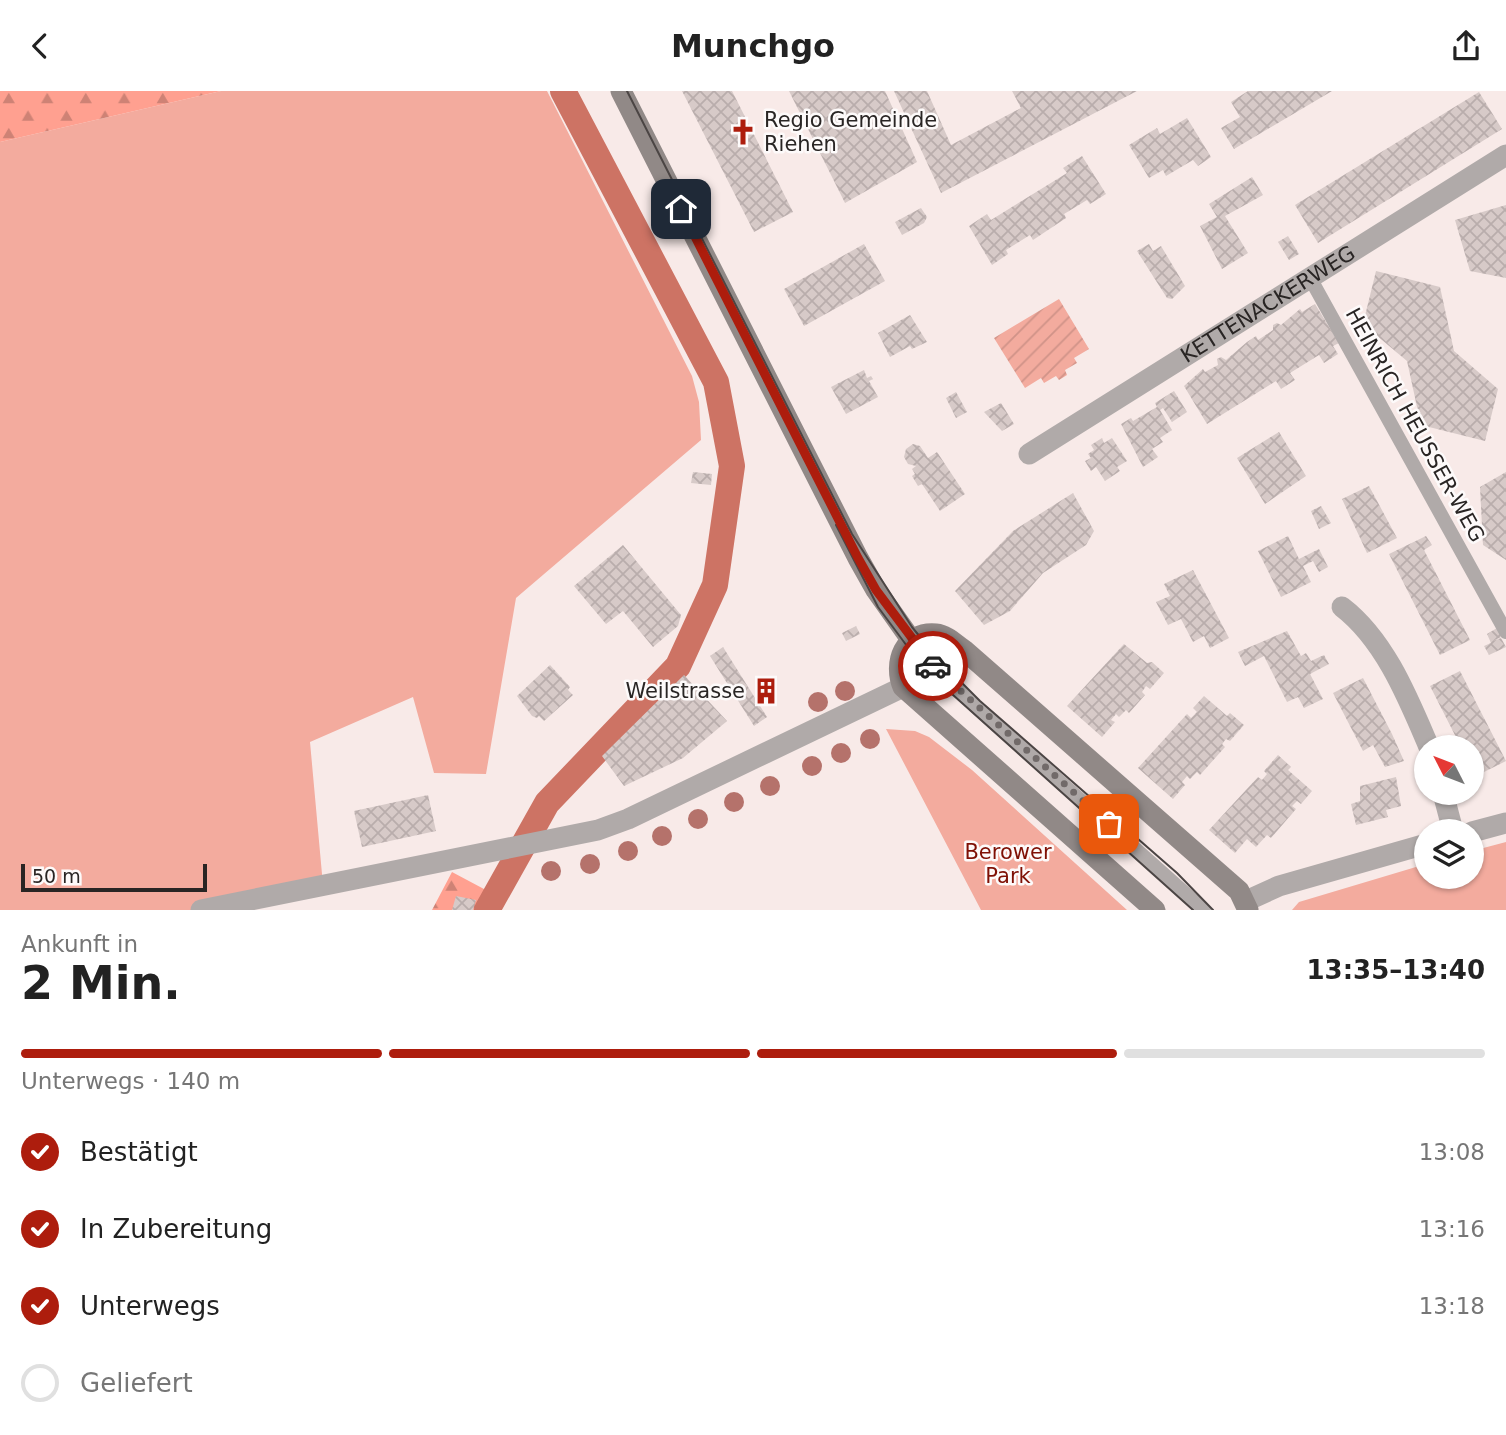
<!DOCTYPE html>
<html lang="de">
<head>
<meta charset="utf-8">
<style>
  :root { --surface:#fff; --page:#f2f2f2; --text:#222; --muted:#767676; --line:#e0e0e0; --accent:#ad1d0d }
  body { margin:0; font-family:"DejaVu Sans",sans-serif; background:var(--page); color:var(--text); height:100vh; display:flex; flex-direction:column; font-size:26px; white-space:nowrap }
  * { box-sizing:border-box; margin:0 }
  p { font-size:23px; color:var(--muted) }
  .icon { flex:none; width:38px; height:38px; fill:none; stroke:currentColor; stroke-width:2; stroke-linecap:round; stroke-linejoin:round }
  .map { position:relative; height:819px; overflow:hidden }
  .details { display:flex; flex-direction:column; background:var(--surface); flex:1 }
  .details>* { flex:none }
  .needle { width:46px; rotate:312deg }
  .fabs { position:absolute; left:1414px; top:644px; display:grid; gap:14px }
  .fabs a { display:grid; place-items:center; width:70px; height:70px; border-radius:50%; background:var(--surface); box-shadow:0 2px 5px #0004; font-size:35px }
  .scale { position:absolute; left:21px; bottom:18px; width:186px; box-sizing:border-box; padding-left:7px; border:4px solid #292524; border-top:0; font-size:19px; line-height:24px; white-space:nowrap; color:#292524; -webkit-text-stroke:5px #fdfafa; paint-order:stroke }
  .pin { position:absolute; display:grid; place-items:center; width:60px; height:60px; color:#fff; margin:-30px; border-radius:14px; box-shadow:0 4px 10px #0006 }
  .courier { position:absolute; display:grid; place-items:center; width:70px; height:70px; margin:-35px; border:5px solid #ad1d0d; border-radius:50%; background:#fff; color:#222; box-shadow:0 2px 9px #0007 }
  .head em { font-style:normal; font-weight:700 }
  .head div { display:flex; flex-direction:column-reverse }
  .head { display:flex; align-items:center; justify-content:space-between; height:119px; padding:0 21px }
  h1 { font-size:46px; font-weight:700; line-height:52px }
  .bar { display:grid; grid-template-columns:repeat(4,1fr); gap:10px 7px; align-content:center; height:84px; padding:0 21px }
  .bar i { height:9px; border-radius:5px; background:var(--line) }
  .bar .on { background:var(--accent) }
  .bar p { grid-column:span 4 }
  ol { padding:0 21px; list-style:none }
  li { display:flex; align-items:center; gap:21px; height:77px }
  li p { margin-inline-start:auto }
  li .icon { padding:7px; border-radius:50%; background:var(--accent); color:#fff; stroke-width:4 }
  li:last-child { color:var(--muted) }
  li i { width:38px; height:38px; border:4px solid var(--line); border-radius:50% }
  header { display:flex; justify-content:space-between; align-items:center; height:91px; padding:0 21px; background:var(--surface); font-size:32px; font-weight:700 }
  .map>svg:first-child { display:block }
  .green { fill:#f3ab9e }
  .forest { fill:url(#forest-firs) }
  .garden { fill:url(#garden-furrows) }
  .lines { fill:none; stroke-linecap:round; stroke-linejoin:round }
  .canal { stroke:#cd7364; stroke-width:26 }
  .building { fill:url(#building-cross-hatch) }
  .service { stroke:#b0aaa9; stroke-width:14 }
  .minor { stroke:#b0aaa9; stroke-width:21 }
  .tertiary { stroke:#b0aaa9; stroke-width:21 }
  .secondary { stroke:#918987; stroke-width:21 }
  .tram { stroke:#4b4544; stroke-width:2 }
  .tree { fill:#b5726b }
  .done { stroke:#716a69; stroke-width:7; stroke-dasharray:0 12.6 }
  .route { stroke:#ad1d0d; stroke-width:9 }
  .labels { text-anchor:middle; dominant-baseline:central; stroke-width:5; stroke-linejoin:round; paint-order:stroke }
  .poi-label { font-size:21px; fill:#292524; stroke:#fdfafa; text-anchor:start }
  .street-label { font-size:21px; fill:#292524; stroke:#fdfafa }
  .park-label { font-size:21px; fill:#7f1005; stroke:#fdfafa }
</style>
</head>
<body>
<header><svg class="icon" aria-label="back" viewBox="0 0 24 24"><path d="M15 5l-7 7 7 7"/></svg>Munchgo<svg class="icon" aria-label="share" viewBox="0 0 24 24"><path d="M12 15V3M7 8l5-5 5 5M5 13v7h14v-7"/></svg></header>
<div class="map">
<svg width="1506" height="819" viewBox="0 0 1506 819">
  <defs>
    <pattern id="forest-firs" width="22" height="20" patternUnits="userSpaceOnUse" patternTransform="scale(1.75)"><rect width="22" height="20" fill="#ffa090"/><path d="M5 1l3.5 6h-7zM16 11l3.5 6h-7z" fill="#ce8275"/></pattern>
    <pattern id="garden-furrows" width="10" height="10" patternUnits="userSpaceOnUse" patternTransform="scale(1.75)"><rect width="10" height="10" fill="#f3ab9e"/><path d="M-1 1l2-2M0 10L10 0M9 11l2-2" fill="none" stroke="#d09388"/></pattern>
    <pattern id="building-cross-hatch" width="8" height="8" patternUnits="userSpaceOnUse" patternTransform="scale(1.75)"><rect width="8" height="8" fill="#d7cac8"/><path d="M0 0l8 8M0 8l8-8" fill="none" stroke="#b9adac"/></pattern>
  </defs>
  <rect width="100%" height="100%" fill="#f8eae8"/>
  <path class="green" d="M221,0h326l145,285 7,26 2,38 -185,158 -30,176 -52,-1 -21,-76 -103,45 13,143 -122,25h-201v-768z
    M886,638l29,2 14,6 43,33 155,140h-146z
    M1506,751v68h-214l7,-8 127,-38v13h46v-26z"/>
  <path class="forest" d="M0,0h221l-221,51z
    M452,781l47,25 -1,13h-66z"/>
  <path class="garden" d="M1059,208l30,50 -15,9 3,5 -12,7 2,5 -8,5 -3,-4 -12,7 -3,-5 -16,10 -31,-50z"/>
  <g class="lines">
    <path class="canal" d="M487,819l60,-107 131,-137 37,-81 17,-119 -16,-84 -153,-291"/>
  </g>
  <path class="building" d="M682,0h50l61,121 -39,20z
    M789,0h96l32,71 -72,41z
    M894,0h33l24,54 70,-37 -9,-17h125l-196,102z
    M1248,0h84l-98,58 -13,-21 19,-11 -9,-15z
    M1479,1l23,37 -184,114 -23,-38z
    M1187,27l24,39 -13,9 -5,-6 -27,16 -3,-6 -14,8 -20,-33 28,-17 3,6z
    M1082,65l24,38 -16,10 -3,-4 -23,14 2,4 -33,22 -3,-5 -24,15 2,4 -16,11 -23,-39 18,-12 4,6 76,-47 -4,-5z
    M1252,86l11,18 -38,21 23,37 -26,16 -22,-43 17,-9 -8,-13z
    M1506,114v73l-36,-7 -15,-51z
    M921,117l6,9 -3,6 -22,12 -7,-13z
    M1288,145l11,18 -10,6 -11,-18z
    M864,153l21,37 -81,45 -20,-37z
    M1149,153l4,7 8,-5 24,40 -13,13 -5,-1 -30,-47z
    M1376,180l64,16 14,64 44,38 -13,52 -64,-16 -14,-64 -44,-37z
    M1315,213l24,39 -6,3 5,8 -14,9 -5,-8 -29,18 5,7 -14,9 -5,-8 -69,43 -23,-38 19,-17 2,3 13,-7 -1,-6 4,-2 5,3 21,-18 9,-6 2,4 15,-10v-5l4,-2 4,2 19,-16 2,3z
    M910,224l17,27 -15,7 -2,-3 -20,11 -12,-24z
    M864,279l3,8 4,-2 2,3 -4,2 9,16 -32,17 -15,-27z
    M1174,300l13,21 -15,10 -9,-14 -3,2 12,20 -12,8 3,4 -11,7 6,8 -15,10 -22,-43 10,-6 2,3 24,-14 -2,-4z
    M956,301l11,20 -11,6 -10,-20z
    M1001,312l13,21 -12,7 -18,-19z
    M1279,341l27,44 -41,28 -28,-46z
    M1102,347l2,5 8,-5 15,23 -10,6 3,4 -15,10 -9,-14 -5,4 -6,-10 6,-3 -3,-4 6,-4 -3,-5z
    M913,353l7,2 8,12 9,-6 28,42 -25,17 -18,-27 -4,2 -6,-10 3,-2 -3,-5 4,-3 -8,-2 -4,-7 2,-8z
    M693,381l19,2 -1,11 -20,-2z
    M1506,381v88l-23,-15 -3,-58z
    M1369,395l28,52 -30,15 -25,-54z
    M1073,402l21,38 -8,14 -43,28 -33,38 -26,14 -29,-34 58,-60z
    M1321,415l10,17 -12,6 -8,-18z
    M1288,445l11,23 20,-10 9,18 -9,5 -6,-11 -10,5 8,16 -30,15 -23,-46z
    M1426,445l6,9 -8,5 46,90 -30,15 -51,-101z
    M623,454l58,70 -3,11 -25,21 -30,-36 -17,13 -32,-38z
    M1193,479l36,68 -19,10 -6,-12 -11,6 -12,-23 -13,6 -12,-23 14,-6 -6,-12z
    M856,535l4,8 -14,7 -4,-8z
    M1497,537l4,9 -8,4 8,-3 5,9 -17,8 -5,-9 7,-3 -4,-9z
    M1287,540l14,25 5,-3 5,8 13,-6 5,9 -19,10 13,25 -19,9 -6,-11 -11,5 -23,-46 -19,10 -7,-14z
    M1124,553l23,19 5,-1 12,11 -14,16 -4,-3 -4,6 3,3 -16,18 -3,-3 -7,7 -3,-3 -5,6 4,2 -13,15 -35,-31z
    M723,556l44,70 -13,9 -44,-70z
    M550,574l20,22 -2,3 5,5 -29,26 -5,-5 -2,2 -5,-2 -15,-20z
    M1460,580l46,90 -30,15 -4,-8v-21h-11l-31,-61z
    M684,584l43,46 -44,37 -59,28 -22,-30z
    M1363,587l29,56 12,27 -19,6 -12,-22 -10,6 -30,-58z
    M1204,605l23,20 3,-3 14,12 -14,16 -4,-2 -4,5 3,3 -25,28 -3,-3 -7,7 -3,-3 -5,6 3,3 -12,14 -35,-31 49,-54 4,4 6,-6 -4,-4z
    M1278,664l13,12 -3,3 24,21 -11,13 -4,-3 -5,5 4,3 -25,29 -4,-3 -11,12 -9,-8 -12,14 -26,-23 49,-53 4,3 5,-6 -3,-3z
    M1396,686l5,29 -15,4 2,7 -32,8 -5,-21 9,-3v-15z
    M428,704l8,36 -74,16 -8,-36z
    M456,805l20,4 -3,10h-21z"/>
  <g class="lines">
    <path class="service" d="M1309,185l197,356
      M912,550l28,32 35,33 229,204"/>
    <g class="minor">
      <path id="s1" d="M1029,363l477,-299"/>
      <path d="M1342,516c43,33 66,91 87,140"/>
      <path d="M1443,702l10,38"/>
    </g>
    <path class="tertiary" d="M1472,741l34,-9
      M1246,810l33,-15 147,-42
      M201,819l397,-80 30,-11 275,-132"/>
    <path class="secondary" d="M621,0l237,467 18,32 36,51
      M1155,819l-252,-223c-10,-24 1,-56 33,-53 11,1 19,10 28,16l275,241 9,19"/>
    <path class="tram" d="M627,0l225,443 60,93 25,31 43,43 197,172 36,37
      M836,434l42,82 46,62 269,241"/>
  </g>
  <g class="tree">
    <circle cx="845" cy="600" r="10"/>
    <circle cx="818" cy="611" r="10"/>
    <circle cx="870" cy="648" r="10"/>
    <circle cx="841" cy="662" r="10"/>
    <circle cx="812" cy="675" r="10"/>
    <circle cx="770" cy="695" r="10"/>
    <circle cx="734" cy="711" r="10"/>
    <circle cx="698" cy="728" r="10"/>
    <circle cx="662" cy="745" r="10"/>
    <circle cx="628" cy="760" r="10"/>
    <circle cx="590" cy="773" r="10"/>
    <circle cx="551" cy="780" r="10"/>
  </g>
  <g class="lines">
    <path class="done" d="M933,575l176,158"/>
    <path class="route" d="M681,118l177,349 18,32 57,76"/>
  </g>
  <defs>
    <g id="church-bare" transform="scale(2.1)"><path d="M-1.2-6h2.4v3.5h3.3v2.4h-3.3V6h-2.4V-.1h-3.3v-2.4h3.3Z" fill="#ad1d0d" stroke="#fdfafa" stroke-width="2.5" paint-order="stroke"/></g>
    <g id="building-bare" transform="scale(2.1)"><path d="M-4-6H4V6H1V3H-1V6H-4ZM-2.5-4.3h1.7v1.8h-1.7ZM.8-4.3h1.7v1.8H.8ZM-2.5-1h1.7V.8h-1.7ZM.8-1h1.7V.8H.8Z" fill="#ad1d0d" stroke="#fdfafa" stroke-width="2.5" paint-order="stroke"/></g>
  </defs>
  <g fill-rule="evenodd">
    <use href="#church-bare" x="743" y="41"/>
    <use href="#building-bare" x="766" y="600"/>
  </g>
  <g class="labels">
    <g class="poi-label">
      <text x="764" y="29">Regio Gemeinde<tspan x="764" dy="24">Riehen</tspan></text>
      <text x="745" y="600" text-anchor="end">Weilstrasse</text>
    </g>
    <g class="street-label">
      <text stroke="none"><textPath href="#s1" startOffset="282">KETTENACKERWEG</textPath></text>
      <text transform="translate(1415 334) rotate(61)">HEINRICH HEUSSER-WEG</text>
    </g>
    <g class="park-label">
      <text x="1008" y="761">Berower<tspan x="1008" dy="24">Park</tspan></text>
    </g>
  </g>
</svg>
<div class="fabs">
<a><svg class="needle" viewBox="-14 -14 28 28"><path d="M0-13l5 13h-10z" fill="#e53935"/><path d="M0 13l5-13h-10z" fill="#767676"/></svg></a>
<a><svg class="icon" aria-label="layers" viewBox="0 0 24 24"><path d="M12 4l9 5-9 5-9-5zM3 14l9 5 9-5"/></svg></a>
</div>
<div class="scale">50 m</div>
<div class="pin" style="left:1109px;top:733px;background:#ea580c"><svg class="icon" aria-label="bag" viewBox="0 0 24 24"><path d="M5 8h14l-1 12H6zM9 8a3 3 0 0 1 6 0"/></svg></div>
<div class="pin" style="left:681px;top:118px;background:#1f2937"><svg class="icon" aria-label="home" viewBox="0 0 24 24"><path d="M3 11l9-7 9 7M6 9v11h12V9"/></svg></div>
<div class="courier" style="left:933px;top:575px"><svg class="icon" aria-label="car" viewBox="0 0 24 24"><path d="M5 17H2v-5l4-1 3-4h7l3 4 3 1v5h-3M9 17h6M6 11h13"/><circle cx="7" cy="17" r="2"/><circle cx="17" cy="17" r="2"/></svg></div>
</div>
<section class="details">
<div class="head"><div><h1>2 Min.</h1><p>Ankunft in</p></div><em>13:35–13:40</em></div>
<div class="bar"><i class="on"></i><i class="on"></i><i class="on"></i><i></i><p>Unterwegs · 140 m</p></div>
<ol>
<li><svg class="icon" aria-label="check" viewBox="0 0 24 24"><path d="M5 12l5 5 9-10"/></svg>Bestätigt<p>13:08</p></li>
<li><svg class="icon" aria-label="check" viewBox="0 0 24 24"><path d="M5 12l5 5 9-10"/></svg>In Zubereitung<p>13:16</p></li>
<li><svg class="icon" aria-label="check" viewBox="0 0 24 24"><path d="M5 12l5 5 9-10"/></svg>Unterwegs<p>13:18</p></li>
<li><i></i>Geliefert</li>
</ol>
</section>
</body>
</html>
